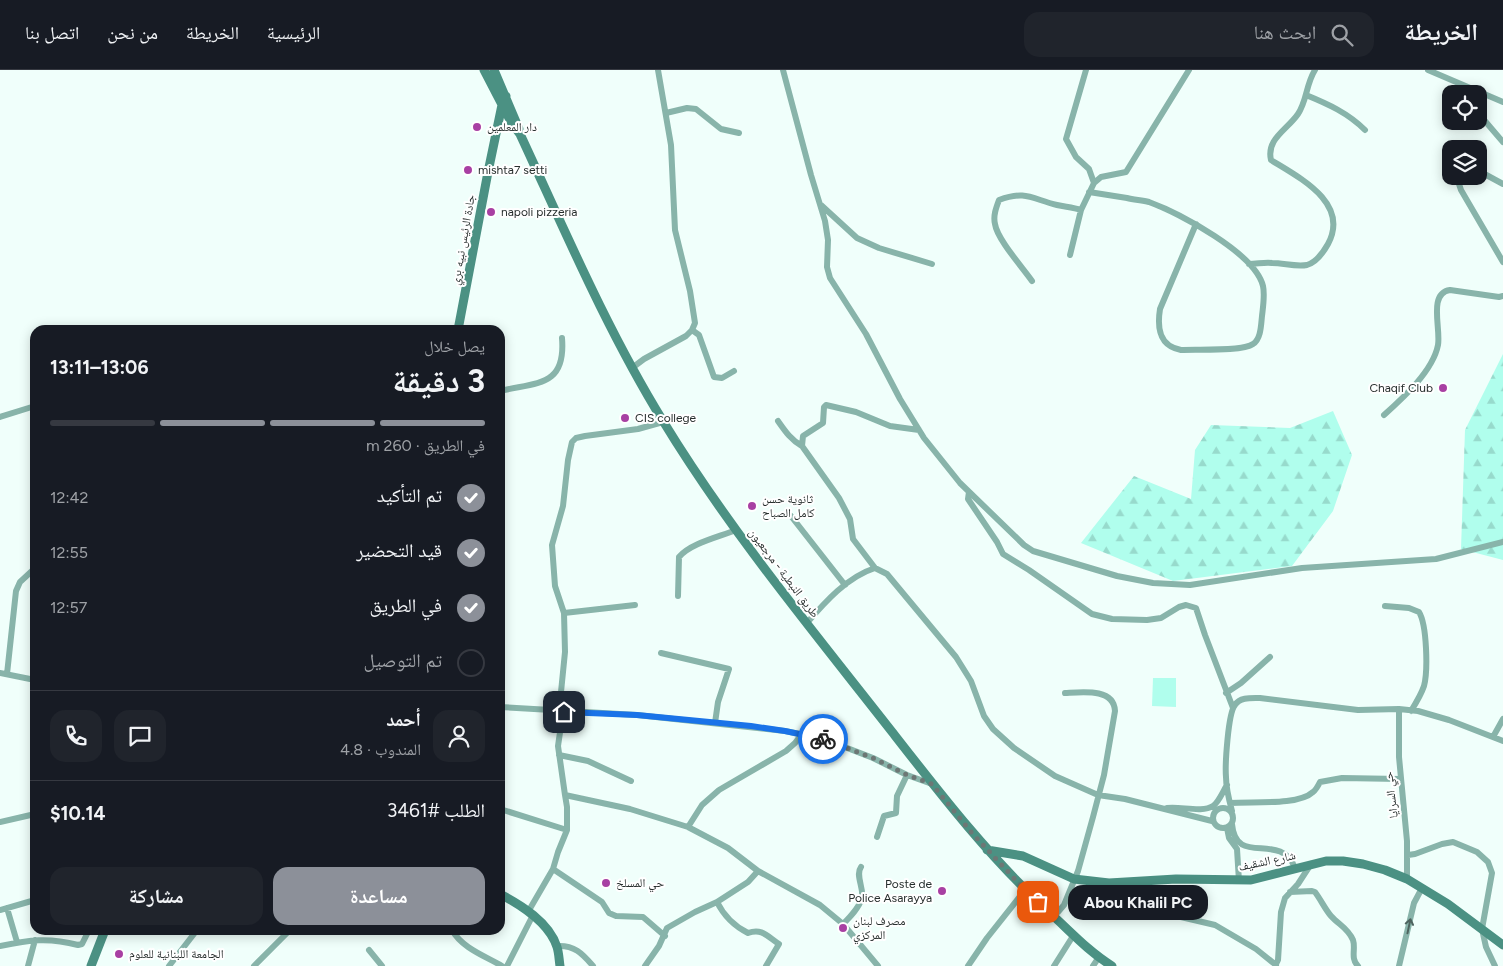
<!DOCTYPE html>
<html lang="ar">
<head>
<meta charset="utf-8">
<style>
  :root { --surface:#171b24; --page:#20242c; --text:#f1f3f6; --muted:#9ea1a6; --line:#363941; --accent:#8c9099 }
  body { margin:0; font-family:Figtree,"Noto Naskh Arabic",sans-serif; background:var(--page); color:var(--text); direction:rtl; height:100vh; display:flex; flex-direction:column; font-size:19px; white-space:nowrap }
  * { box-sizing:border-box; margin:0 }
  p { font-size:16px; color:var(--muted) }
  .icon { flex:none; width:28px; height:28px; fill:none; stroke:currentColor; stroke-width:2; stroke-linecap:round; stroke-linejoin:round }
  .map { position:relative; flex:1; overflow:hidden; direction:ltr }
  .side { position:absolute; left:30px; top:255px; width:475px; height:610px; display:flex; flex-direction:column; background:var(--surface); border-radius:15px; box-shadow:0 2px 12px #0003; direction:rtl }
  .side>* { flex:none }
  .controls { position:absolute; left:1442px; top:15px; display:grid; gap:10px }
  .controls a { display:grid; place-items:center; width:45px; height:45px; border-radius:10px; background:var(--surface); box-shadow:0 2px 12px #0003; font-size:25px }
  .pin { position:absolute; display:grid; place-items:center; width:42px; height:42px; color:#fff; margin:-21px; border-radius:10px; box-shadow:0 2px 8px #0006 }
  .courier { position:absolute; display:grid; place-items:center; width:50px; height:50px; margin:-25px; border:4px solid #1a73e8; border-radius:50%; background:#fff; color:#222; box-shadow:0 1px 6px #0007 }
  .bubble { position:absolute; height:35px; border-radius:15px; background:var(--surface); box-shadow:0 2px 12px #0003; font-size:16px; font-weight:700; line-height:35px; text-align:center; direction:rtl }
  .summary em { font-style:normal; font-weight:700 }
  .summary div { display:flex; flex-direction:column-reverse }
  .summary { display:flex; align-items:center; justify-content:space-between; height:85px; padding:0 20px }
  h1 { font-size:32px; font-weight:700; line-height:38px }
  .bar { display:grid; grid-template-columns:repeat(4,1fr); gap:8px 5px; align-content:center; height:60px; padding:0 20px }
  .bar i { height:6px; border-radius:4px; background:var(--line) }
  .bar .current { background:var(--accent) }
  .bar p { grid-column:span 4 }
  .line { display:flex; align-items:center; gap:12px; padding:0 20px; border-top:1px solid var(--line) }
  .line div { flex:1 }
  .round { display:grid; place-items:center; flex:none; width:52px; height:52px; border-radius:15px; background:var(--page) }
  ol { padding:0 20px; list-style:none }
  li { display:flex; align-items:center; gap:15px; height:55px }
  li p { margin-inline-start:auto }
  li .icon { padding:5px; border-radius:50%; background:var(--accent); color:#fff; stroke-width:4 }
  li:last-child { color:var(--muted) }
  li i { width:28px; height:28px; border:2px solid var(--line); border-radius:50% }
  .cta { display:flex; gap:10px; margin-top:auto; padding:10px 20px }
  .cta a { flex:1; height:58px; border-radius:15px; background:var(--accent); color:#fff; font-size:20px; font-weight:700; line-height:58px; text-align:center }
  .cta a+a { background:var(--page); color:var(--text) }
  header { display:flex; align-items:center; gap:30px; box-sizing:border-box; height:70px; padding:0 25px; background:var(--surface); border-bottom:1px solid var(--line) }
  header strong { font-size:24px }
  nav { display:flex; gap:28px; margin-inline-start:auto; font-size:18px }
  .search { width:350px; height:45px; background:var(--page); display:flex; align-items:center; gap:12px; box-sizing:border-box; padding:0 18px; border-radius:15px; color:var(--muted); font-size:19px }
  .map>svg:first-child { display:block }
  .forest { fill:url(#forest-firs) }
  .park { fill:#b0feed }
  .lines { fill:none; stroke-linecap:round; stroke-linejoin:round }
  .street { stroke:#88b4aa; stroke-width:6 }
  .secondary { stroke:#4b9183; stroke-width:9 }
  .oneway { stroke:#4e645f }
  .done { stroke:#6d7775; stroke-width:5; stroke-dasharray:0 9 }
  .route { stroke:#1a73e8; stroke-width:6 }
  .poi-dot { fill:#a840a3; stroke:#fff; stroke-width:2 }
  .labels { text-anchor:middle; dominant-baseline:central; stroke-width:4; stroke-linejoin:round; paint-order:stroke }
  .poi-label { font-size:12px; fill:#272e2d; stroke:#fff; text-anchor:start }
  .street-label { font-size:12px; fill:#272e2d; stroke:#fff }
</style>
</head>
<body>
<header>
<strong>الخريطة</strong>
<div class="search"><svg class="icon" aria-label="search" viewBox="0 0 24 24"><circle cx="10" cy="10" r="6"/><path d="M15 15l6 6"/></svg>ابحث هنا</div>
<nav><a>الرئيسية</a><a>الخريطة</a><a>من نحن</a><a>اتصل بنا</a></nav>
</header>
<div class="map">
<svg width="1503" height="896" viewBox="0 0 1503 896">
  <defs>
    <pattern id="forest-firs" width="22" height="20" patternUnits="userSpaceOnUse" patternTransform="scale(1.25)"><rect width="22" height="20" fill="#b0feed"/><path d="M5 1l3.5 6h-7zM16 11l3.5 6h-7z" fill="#97dacc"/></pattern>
  </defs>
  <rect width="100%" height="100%" fill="#f0fffb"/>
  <path class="forest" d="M1503,284v206l-42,-11 4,-119z
    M1333,341l19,44 -19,56 -41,55 -119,15 -92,-38 53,-67 57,23 4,-49 16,-25 79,3z"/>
  <path class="park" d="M1153,608h23v29l-24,-1z"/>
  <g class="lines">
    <path class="street" d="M783,0l28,105 14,46 3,19 -1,27 3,11 36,56 34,65 24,39 36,45 64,62 9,6 84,25 36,7 37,2 112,-17 134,-9 67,-17
      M1086,0l-20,69 10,18 13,12 5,14 7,-6 25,-5 63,-102
      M1428,0l75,32
      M1306,25c22,9 42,18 59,35
      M666,43l21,-5 9,1 25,20 18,4
      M1479,44l24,28
      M1479,101l24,13
      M1462,106l-3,8 2,6 42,72
      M1089,122c13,2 25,4 38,6 7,2 15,2 22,4 30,11 106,51 114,84 2,9 0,21 -1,30 -1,9 -1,23 -9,28 -11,8 -57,5 -72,6 -22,-4 -24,-22 -21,-41l36,-85
      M821,135l36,33 22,10 53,16
      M1070,185l11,-45
      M1249,194c8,0 16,-2 23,-1 12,0 23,4 35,2 10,-3 16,-12 21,-21 22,-41 -28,-66 -57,-84 -5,-21 16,-30 27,-46 9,-13 8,-30 17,-44
      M1032,211c-9,-13 -35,-42 -37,-57 -2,-8 1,-16 4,-24 27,-10 33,-1 58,5 9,2 16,2 24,5l13,-27
      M692,260l7,5 15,42 8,1 12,-7
      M632,298l12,-9 42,-23 6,-6 3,-7 -5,-32 -15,-61 -4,-85 -13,-75
      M500,321c37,-9 66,-4 62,-53
      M1384,345c19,-17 49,-44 54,-70 3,-16 -10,-52 12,-55l49,7 4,-1
      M0,347l35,-11
      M778,351c7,10 13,19 24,25
      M919,360l-29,-4 -34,-14 -30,-7 -2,2 -1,16 -20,13 -1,10 37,52 11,21 3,20 22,29 12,6 69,83 15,24 13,35 9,13 21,19 41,28 43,19 27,4 87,22
      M969,422l-1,7 29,43 6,12 26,16 63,44 20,5 35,1 14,-2 18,-11 7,-2 10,3 9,27 28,73
      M791,446l54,69
      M678,526l1,-39c12,-14 40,-20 57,-27
      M1385,536l24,2 10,4c8,13 9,59 5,74 -3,9 -8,17 -13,25
      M564,543l-9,-27 -3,-41 11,-39 5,-46 4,-18 4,-4 9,-2 53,-7 25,-7
      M806,554c19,-22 41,-47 69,-56
      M661,583l68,16 -11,33 -3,21
      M0,603l35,7
      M7,604l9,-83 4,-9 13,-12
      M1226,623l15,-10 29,-26
      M500,637l137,8 148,16 39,8 49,19 34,17 25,9
      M1399,639v48l8,84v38
      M559,642l6,-60 -1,-39 71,-8
      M563,642l-5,34 7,49 65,14 58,18 40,21 30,23 62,34 23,19 35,42
      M1493,667l10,-18
      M559,685l29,6 43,20
      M1230,733c21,-2 68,3 83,-11 3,-2 5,-6 7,-10l22,-4 58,1
      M1213 748a10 10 0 1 1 20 0a10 10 0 1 1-20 0Z
      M1167,738c13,-2 35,5 46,-2 6,-4 10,-15 14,-21
      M500,739l67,21
      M1232,741c-3,-11 -6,-23 -6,-34 -1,-12 2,-64 9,-72 5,-8 16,-7 25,-7l98,12 41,-1 19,2 31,9 54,21
      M0,752l35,-8
      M1232,754c4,44 48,6 63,44
      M688,757l14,-22 17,-15 67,-39 9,-8 6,-8
      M1227,758l2,10 8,11 2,32
      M877,767l7,-21 12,-3 1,-17 10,-21
      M1408,785l7,-1 27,-10 11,-2 24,10 11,10 4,11 -10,56 4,18 9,19
      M553,799l49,33 7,11 7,3 27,1 22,19
      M1102,814l39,20 40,13 34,8 41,24 20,16
      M1290,822l22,-1 3,1c6,8 10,17 16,24 8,9 17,12 22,24 3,9 -3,18 5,26
      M717,832c7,14 17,24 31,31 14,-5 19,3 31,11l-13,22
      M7,838l10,34
      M0,840l35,-10
      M528,842l25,-43 5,-17 9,-22v-23l-2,-12
      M1052,845l6,-3 6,-7 14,-34 15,-54 11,-42 11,-64c-1,-23 -32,-19 -50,-18
      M843,854c7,-7 16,-16 19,-26 2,-10 -7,-23 -1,-31
      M452,860c10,18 33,26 50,36
      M0,876c29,-6 48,-9 78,-1l4,-1 7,-14
      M557,876c17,-1 25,7 36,20
      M369,880l13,16
      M28,896l7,-26
      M169,896l28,-36
      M254,896l36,-36
      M507,896l26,-51
      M645,896l14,-20 8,-18 28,-16 22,-10 31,-20 10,-11
      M968,896l19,-28 38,-48
      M1054,896l19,-30
      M1093,896l6,-9
      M1275,896l3,-6 3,-48 4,-14 13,-14 13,-20
      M1399,896l15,-63 8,-15"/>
    <path class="secondary" d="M484,0l27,52 9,12c45,97 87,196 143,287 67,110 151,211 230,312 49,63 97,125 156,179 21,19 39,39 63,54
      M494,0l25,59
      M458,260l30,-158 14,-67 4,-9
      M987,780l36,6 51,23 35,4 67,-4 75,1 75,-19h17l20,3 22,6 22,9 41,25 55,41
      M500,824c21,11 49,28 57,53 2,6 2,13 3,19
      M91,896l14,-36"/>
  </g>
  <defs><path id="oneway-shaft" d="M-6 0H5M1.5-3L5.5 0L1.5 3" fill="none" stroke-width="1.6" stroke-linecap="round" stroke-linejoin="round" transform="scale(1.25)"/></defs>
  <use class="oneway" href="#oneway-shaft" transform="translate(1409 856) rotate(-78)"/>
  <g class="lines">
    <path class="done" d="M823,669l50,19 34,17 25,9 39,48 54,58 13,12"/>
    <path class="route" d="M564,642l73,3 114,11 34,5 38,8"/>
  </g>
  <g class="poi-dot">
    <circle cx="477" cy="57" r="5"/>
    <circle cx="468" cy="100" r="5"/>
    <circle cx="491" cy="142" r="5"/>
    <circle cx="1443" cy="318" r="5"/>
    <circle cx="625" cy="348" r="5"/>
    <circle cx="752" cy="436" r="5"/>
    <circle cx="606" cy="813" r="5"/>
    <circle cx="942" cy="821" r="5"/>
    <circle cx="843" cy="858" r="5"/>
    <circle cx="119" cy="884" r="5"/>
  </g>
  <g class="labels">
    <g class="poi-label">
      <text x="487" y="57">دار المعلمين</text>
      <text x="478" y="100">mishta7 setti</text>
      <text x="501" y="142">napoli pizzeria</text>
      <text x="1433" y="318" text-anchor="end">Chaqif Club</text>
      <text x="635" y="348">CIS college</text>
      <text x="762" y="429">ثانوية حسن<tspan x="762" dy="14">كامل الصباح</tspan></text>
      <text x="616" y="813">حي المسلخ</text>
      <text x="932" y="814" text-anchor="end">Poste de<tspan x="932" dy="14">Police Asarayya</tspan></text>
      <text x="853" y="851">مصرف لبنان<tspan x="853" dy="14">المركزي</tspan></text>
      <text x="129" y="884">الجامعة اللبنانية للعلوم</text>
    </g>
    <g class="street-label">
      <text transform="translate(463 170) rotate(-80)">جادة الرئيس نبيه بري</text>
      <text transform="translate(784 503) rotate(53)">طريق النبطية - مرجعيون</text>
      <text transform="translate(1391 725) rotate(-97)">حي السرايا</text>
      <text transform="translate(1267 791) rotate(-12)">شارع الشقيف</text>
    </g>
  </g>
</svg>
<div class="controls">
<a><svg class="icon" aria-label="locate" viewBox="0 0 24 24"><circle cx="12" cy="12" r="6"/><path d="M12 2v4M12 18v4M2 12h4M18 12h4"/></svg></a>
<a><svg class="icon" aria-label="layers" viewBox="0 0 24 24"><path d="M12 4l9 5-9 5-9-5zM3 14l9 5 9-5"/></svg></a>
</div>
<div class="pin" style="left:1038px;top:832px;background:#ea580c"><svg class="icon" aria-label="bag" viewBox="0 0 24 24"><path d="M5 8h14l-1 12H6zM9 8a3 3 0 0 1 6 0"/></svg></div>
<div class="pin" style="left:564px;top:642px;background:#1f2937"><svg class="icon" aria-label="home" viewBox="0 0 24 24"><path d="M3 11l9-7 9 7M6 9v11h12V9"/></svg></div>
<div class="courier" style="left:823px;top:669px"><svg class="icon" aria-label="bike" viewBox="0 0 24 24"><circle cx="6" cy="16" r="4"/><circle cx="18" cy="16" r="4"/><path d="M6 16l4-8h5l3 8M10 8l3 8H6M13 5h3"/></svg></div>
<div class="bubble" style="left:1068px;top:815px;width:140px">Abou Khalil PC</div>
<section class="side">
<div class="summary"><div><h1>3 دقيقة</h1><p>يصل خلال</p></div><em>13:06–13:11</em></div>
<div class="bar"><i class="current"></i><i class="current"></i><i class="current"></i><i></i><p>في الطريق · 260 m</p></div>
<ol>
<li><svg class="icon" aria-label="check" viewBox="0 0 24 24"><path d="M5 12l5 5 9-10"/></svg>تم التأكيد<p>12:42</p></li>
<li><svg class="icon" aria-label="check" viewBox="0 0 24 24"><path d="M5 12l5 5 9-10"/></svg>قيد التحضير<p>12:55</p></li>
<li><svg class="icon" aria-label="check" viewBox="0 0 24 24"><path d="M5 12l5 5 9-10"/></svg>في الطريق<p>12:57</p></li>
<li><i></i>تم التوصيل</li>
</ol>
<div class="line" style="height:90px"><a class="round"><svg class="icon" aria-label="person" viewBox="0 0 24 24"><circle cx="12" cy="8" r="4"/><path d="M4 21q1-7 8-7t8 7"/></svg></a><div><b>أحمد</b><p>المندوب · 4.8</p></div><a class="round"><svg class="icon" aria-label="chat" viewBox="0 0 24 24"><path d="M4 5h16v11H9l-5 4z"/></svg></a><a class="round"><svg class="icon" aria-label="phone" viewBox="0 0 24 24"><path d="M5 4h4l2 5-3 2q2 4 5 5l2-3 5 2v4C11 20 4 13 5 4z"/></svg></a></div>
<div class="line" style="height:65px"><div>الطلب #3461</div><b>$10.14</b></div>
<div class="cta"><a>مساعدة</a><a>مشاركة</a></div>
</section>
</div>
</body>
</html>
